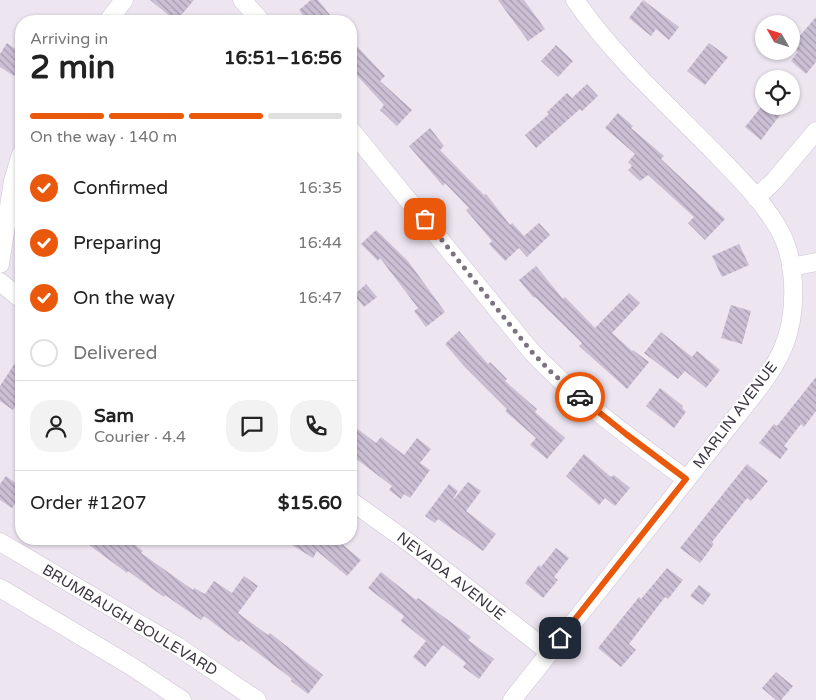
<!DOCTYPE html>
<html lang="en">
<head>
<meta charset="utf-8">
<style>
  :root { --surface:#fff; --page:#f2f2f2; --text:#222; --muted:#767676; --line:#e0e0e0; --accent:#ea580c }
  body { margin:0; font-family:"Varela Round",sans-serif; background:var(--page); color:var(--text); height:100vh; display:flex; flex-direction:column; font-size:19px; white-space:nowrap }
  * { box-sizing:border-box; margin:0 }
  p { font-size:16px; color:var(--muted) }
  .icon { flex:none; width:28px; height:28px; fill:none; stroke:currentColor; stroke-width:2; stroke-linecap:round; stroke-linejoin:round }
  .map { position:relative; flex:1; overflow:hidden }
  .drawer { position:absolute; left:15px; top:15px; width:342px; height:530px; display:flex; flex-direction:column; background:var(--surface); border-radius:20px; box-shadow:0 1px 4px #0004 }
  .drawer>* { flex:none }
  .needle { width:32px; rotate:309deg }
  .fabs { position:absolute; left:755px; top:15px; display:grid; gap:10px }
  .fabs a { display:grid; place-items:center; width:45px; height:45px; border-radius:50%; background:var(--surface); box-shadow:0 1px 4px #0004; font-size:25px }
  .pin { position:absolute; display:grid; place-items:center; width:42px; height:42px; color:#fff; margin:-21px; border-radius:10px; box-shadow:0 2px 8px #0006 }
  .courier { position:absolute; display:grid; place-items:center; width:50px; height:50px; margin:-25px; border:4px solid #ea580c; border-radius:50%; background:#fff; color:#222; box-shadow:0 1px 6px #0007 }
  .headline em { font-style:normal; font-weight:700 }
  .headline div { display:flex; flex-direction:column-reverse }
  .headline { display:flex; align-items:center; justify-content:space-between; height:85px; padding:0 15px }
  h1 { font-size:32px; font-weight:700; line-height:38px }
  .bar { display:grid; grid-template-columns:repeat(4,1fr); gap:8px 5px; align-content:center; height:60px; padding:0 15px }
  .bar i { height:6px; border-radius:4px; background:var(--line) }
  .bar .active { background:var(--accent) }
  .bar p { grid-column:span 4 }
  .line { display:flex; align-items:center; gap:12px; padding:0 15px; border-top:1px solid var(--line) }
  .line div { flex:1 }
  .round { display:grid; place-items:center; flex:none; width:52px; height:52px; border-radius:20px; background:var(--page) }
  ol { padding:0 15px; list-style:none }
  li { display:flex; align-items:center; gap:15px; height:55px }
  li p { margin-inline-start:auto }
  li .icon { padding:5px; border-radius:50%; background:var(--accent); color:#fff; stroke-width:4 }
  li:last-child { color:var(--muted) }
  li i { width:28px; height:28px; border:2px solid var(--line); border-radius:50% }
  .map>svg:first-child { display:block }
  .building { fill:url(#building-back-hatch) }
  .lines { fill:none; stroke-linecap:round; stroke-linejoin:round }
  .minor-casing { stroke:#cfc3d6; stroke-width:19 }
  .minor { stroke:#fff; stroke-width:18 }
  .done { stroke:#7b737f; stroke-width:5; stroke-dasharray:0 9 }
  .route { stroke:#ea580c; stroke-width:6 }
  .labels { text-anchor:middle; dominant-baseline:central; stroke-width:4.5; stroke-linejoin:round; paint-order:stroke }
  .street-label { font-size:15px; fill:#3d3642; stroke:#fff }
</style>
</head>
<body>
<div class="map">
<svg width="816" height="700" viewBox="0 0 816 700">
  <defs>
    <pattern id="building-back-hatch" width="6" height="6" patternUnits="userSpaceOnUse" patternTransform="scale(1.25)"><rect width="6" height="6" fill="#cbbfd4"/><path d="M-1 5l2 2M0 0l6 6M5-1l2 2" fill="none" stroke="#a69cae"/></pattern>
  </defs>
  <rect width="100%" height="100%" fill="#ede5f0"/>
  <path class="building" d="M150,0h44l-18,21z
    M311,0h7l12,15 -8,6h-14l-9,-11z
    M498,0h26l21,29 -17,12z
    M643,0l36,27 -10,13 -13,-11 -5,7 -22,-18z
    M816,17v45l-10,12 -15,-13 7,-9 -7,-6z
    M351,40l34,36 -5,5 32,29 -15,16 -17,-16 4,-5 -33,-36z
    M7,43l14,10v12l-7,11 -14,-9v-13z
    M709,43l19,14 -23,28 -18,-14z
    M556,45l17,16 -15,16 -17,-16z
    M587,84l11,12 -16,15 -2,-2 -44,39 -11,-13 24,-21 -2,-2 20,-19 5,5z
    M762,106h25l-26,34 -16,-13z
    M618,113l15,13 -2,2 33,28 -3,3 64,60 -20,21 -17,-17 6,-6 -46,-42 -8,6 -12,-11 4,-4 -4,-4 7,-8 -30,-26z
    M430,128l14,18 -4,4 44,45 2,-1 24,31 2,-2 12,13 15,-13 11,12 -23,22 -8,-9 -14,13 -16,-17 3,-3 -26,-31 3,-2 -24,-25 -2,3 -34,-40z
    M376,230l32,31 37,51 -19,15 -12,-16 4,-3 -38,-50 -2,3 -17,-17z
    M739,244l10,21 -27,12 -10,-21z
    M536,266l27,33 2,-2 30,31 34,-35 11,10 -28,30 20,18 1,-1 16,12 -22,27 -48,-43 3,-3 -47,-46 -1,1 -15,-18z
    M366,284l11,13 -13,10 -10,-12z
    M731,305l20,6 -9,33 -21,-6z
    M459,331l29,33 2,-2 17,17 -2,2 32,28 -2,3 30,26 -18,21 -17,-14 6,-7 -31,-27 2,-2 -43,-43 -19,-22z
    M661,332l31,25 5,-6 23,19 -14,18 -21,-17 -7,8 -34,-26z
    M21,354v43l-8,13 -13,-9v-15z
    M816,377v34l-12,16 -3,-3 -17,22 4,3 -8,10 -21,-16 15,-19 3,2z
    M660,388l23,18 -1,2 4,4 -12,16 -28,-22z
    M351,424l25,19 5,-6 23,18 13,-17 14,11 -11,14 10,7 -20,28 -6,-4 -3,5 -12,-9 3,-4 -41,-31z
    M584,454l27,23 3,-2 16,13 -15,18 -10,-8 -6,7 -33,-29z
    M747,464l21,17 -17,20 -4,-3 -35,44 2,2 -14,19 -20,-15z
    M6,476l15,11v8l-9,13 -12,-8v-16z
    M468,482l13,9 -15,20 30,23 -13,17 -45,-32 -3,4 -10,-7 24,-32 9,7 -5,8h1z
    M81,539h46l16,12 -2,2 52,37 1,-2 11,6 9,-13 18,12 12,-17 14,10 -20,27 30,22 2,-2 53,42 -15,19 -17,-13 1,-2 -51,-39 -2,2 -35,-26 -3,4 -36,-25 -1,2 -36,-26 -1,2z
    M282,539h54l25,21 -14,16 -30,-25 -4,7z
    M556,548l13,10 -15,19 4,3 -15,18 -18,-15 14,-18 2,2z
    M667,568l16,12 -15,19 -3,-2 -36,47 7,6 -15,17 -23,-19 41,-51 2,2z
    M381,572l35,28 2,-2 34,25 19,14 -3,3 26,19 -15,20 -16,-12 3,-4 -23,-18 -18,22 -12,-10 13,-16 -25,-20 3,-5 -36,-28z
    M699,585l12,9 -8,11 -13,-9z
    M776,672l17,14 -12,14h-5l-14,-12z"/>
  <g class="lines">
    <g class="minor-casing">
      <path id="minor" d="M242,0l19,21
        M108,21l16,-21
        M351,130l180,221c46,49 101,88 155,128
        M756,198l18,-17 42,-50
        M0,264l13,-83 8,-27
        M791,267l25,-5
        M0,282l21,17
        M351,501l64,46 134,105
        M0,542l177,104 80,54
        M0,588l131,78 51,34
        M512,700l224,-283c17,-22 36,-43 47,-69 14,-32 14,-83 -2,-115 -16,-30 -42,-55 -65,-79 -48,-49 -102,-97 -141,-154"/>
    </g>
    <use href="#minor" class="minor"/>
  </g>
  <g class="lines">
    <path class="done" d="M425,219l106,132 19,20 30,26"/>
    <path class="route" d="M560,638l126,-159 -60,-45 -46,-37"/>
  </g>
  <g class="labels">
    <g class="street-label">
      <text transform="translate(735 415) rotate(-53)">MARLIN AVENUE</text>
      <text transform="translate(451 576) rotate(38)">NEVADA AVENUE</text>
      <text transform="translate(130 620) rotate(31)">BRUMBAUGH BOULEVARD</text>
    </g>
  </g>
</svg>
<div class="fabs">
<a><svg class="needle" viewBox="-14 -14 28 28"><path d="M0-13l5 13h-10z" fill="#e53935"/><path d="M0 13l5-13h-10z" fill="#767676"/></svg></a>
<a><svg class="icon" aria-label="locate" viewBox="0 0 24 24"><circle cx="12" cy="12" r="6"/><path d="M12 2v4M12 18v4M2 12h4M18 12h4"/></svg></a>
</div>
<div class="pin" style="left:425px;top:219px;background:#ea580c"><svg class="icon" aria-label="bag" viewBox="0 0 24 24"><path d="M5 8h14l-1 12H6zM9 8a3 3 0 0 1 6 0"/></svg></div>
<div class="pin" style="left:560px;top:638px;background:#1f2937"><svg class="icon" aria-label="home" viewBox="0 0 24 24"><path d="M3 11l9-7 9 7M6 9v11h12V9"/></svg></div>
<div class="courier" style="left:580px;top:397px"><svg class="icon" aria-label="car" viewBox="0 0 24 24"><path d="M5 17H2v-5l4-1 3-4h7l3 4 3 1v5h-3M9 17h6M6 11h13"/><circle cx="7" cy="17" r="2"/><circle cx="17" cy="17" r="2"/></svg></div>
<section class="drawer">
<div class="headline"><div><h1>2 min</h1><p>Arriving in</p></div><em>16:51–16:56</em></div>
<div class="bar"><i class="active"></i><i class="active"></i><i class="active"></i><i></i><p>On the way · 140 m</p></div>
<ol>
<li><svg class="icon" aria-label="check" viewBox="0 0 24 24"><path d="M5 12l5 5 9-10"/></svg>Confirmed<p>16:35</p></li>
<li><svg class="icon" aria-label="check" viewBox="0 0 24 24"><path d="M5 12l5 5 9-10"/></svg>Preparing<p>16:44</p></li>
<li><svg class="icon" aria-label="check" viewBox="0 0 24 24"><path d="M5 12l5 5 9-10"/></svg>On the way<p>16:47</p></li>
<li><i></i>Delivered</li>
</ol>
<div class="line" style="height:90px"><a class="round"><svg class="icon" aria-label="person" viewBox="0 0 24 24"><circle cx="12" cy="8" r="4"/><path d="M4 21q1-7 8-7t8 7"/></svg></a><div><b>Sam</b><p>Courier · 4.4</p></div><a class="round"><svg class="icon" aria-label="chat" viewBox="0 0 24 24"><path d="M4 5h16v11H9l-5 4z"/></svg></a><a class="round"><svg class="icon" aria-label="phone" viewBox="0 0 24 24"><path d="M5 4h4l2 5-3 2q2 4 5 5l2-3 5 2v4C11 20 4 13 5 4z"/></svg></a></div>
<div class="line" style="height:65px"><div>Order #1207</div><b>$15.60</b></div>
</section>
</div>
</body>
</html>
